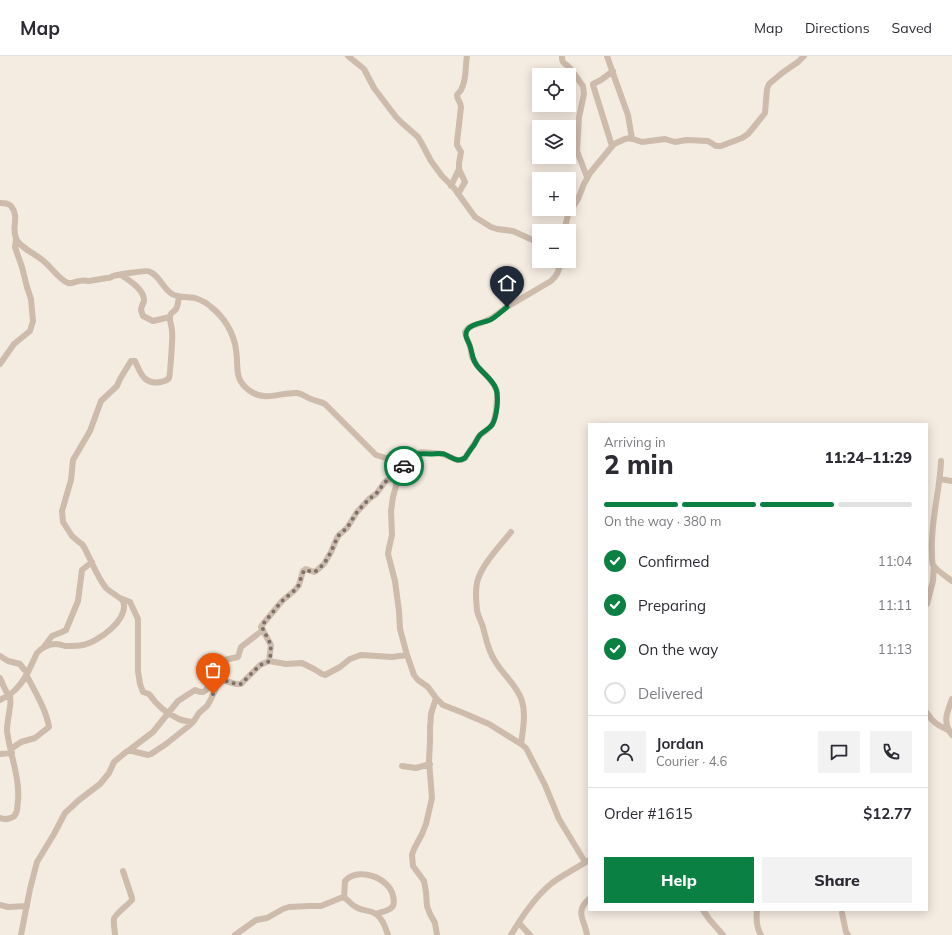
<!DOCTYPE html>
<html lang="en">
<head>
<meta charset="utf-8">
<style>
  :root { --surface:#fff; --page:#f2f2f3; --text:#2b2b33; --muted:#7c7c81; --line:#e1e1e2; --accent:#0b8043 }
  body { margin:0; font-family:Mulish,sans-serif; background:var(--page); color:var(--text); height:100vh; display:flex; flex-direction:column; font-size:15px; white-space:nowrap }
  * { box-sizing:border-box; margin:0 }
  p { font-size:13px; color:var(--muted) }
  .icon { flex:none; width:22px; height:22px; fill:none; stroke:currentColor; stroke-width:2; stroke-linecap:round; stroke-linejoin:round }
  .map { position:relative; flex:1; overflow:hidden }
  .drawer { position:absolute; left:588px; top:367px; width:340px; height:488px; display:flex; flex-direction:column; background:var(--surface); border-radius:0px; box-shadow:0 2px 10px #0003 }
  .drawer>* { flex:none }
  .fabs { position:absolute; left:532px; top:12px; display:grid; gap:8px }
  .fabs a { display:grid; place-items:center; width:44px; height:44px; border-radius:0px; background:var(--surface); box-shadow:0 2px 10px #0003; font-size:20px }
  .pin { position:absolute; display:grid; place-items:center; width:34px; height:34px; color:#fff; margin:-41px -17px; border-radius:50% 50% 50% 0; rotate:-45deg; box-shadow:0 0 4px #0007 }
  .pin .icon { rotate:45deg }
  .courier { position:absolute; display:grid; place-items:center; width:40px; height:40px; margin:-20px; border:3px solid #0b8043; border-radius:50%; background:#fff; color:#222; box-shadow:0 1px 5px #0007 }
  .summary em { font-style:normal; font-weight:800 }
  .summary div { display:flex; flex-direction:column-reverse }
  .summary { display:flex; align-items:center; justify-content:space-between; height:68px; padding:0 16px }
  h1 { font-size:26px; font-weight:800; line-height:30px }
  .bar { display:grid; grid-template-columns:repeat(4,1fr); gap:6px 4px; align-content:center; height:48px; padding:0 16px }
  .bar i { height:5px; border-radius:3px; background:var(--line) }
  .bar .selected { background:var(--accent) }
  .bar p { grid-column:span 4 }
  .line { display:flex; align-items:center; gap:10px; padding:0 16px; border-top:1px solid var(--line) }
  .line div { flex:1 }
  .round { display:grid; place-items:center; flex:none; width:42px; height:42px; border-radius:0px; background:var(--page) }
  ol { padding:0 16px; list-style:none }
  li { display:flex; align-items:center; gap:12px; height:44px }
  li p { margin-inline-start:auto }
  li .icon { padding:4px; border-radius:50%; background:var(--accent); color:#fff; stroke-width:4 }
  li:last-child { color:var(--muted) }
  li i { width:22px; height:22px; border:2px solid var(--line); border-radius:50% }
  .primary-button { display:flex; gap:8px; margin-top:auto; padding:8px 16px }
  .primary-button a { flex:1; height:46px; border-radius:0px; background:var(--accent); color:#fff; font-size:16px; font-weight:800; line-height:46px; text-align:center }
  .primary-button a+a { background:var(--page); color:var(--text) }
  header { display:flex; align-items:center; gap:24px; box-sizing:border-box; height:56px; padding:0 20px; background:var(--surface); border-bottom:1px solid var(--line) }
  header strong { font-size:19px }
  nav { display:flex; gap:22px; margin-inline-start:auto; font-size:14px }
  .map>svg:first-child { display:block }
  .lines { fill:none; stroke-linecap:round; stroke-linejoin:round }
  .minor { stroke:#cdbbac; stroke-width:6 }
  .done { stroke:#7c716b; stroke-width:4; stroke-dasharray:0 7.2 }
  .route { stroke:#0b8043; stroke-width:5 }
</style>
</head>
<body>
<header>
<strong>Map</strong>
<nav><a>Map</a><a>Directions</a><a>Saved</a></nav>
</header>
<div class="map">
<svg width="952" height="879" viewBox="0 0 952 879">
  <rect width="100%" height="100%" fill="#f4ebe1"/>
  <g class="lines">
    <path class="minor" d="M348,0l16,13 10,19 22,29 6,6 16,14 3,5 10,19 11,15 12,12 21,29 16,10 6,2 16,2 26,12
      M562,0v3l1,3 7,6 13,18 1,8 -5,23 -2,34 10,26
      M607,0l8,23 13,36 4,24
      M612,90l-19,-61v-1l8,-4 12,-9
      M451,130l8,-17
      M458,138l7,-12 -6,-13v-6l2,-11 -4,-7v-3l4,-35c0,-5 -4,-7 -4,-12 1,-2 3,-3 4,-5 6,-10 4,-23 6,-34
      M0,147c5,0 8,0 11,3 9,11 0,21 5,32 2,8 19,16 25,21 9,6 18,21 27,24 4,1 8,-2 12,-2 3,-1 6,0 9,0 6,-1 12,-2 18,-3 4,0 2,0 6,-2 3,-1 34,-6 35,-5 12,4 14,17 24,23 7,4 15,2 23,4 6,2 12,5 16,9 13,10 23,26 25,43 3,17 -3,29 14,41 16,11 30,1 47,2 6,1 9,4 14,6 5,2 10,3 14,5l51,51 10,3h8
      M564,175l4,-16 10,-16 6,-15 6,-11 24,-29 11,-5 5,-1 12,4 23,-3 10,3 12,-2 21,1 8,5h5l21,-8 6,-4 5,-6 12,-15 2,-24 2,-5 13,-11 16,-11 6,-6
      M560,205c0,9 -3,15 -9,20l-44,26 -15,11 -11,5 -9,3 -4,2 -3,4 1,4 4,10 2,11 6,10 8,8 8,10 3,6v6l-1,14 -2,9 -2,5 -5,5 -7,5 -15,23 -4,2h-4l-14,-6 -20,-2 -5,1 -8,4 -14,19v10l-3,11 -2,14 1,24 -3,13 -1,6 7,27 4,30 1,18 7,26 7,20 4,5 10,7 8,11 7,7 5,2 13,5 28,12 32,20 5,4 19,37 14,34 26,43
      M121,219c8,5 24,15 23,26 -1,3 -3,6 -3,9l2,6 10,5 17,-4
      M0,308l14,-20 16,-13 3,-10 -2,-22 -4,-12 -5,-20 -5,-14 -2,-6 1,-8
      M941,405c-1,31 -11,61 -9,92 0,4 0,9 1,12 2,4 15,13 19,16
      M940,423l12,2
      M511,476c-11,14 -27,30 -33,47 -3,9 -2,22 -1,31 1,6 4,11 6,17 3,12 5,24 12,34 8,14 22,24 27,40 4,13 1,29 -1,43
      M120,542l10,4 8,17v52l2,13 3,8 6,2c7,10 17,19 28,24 4,3 10,3 16,4
      M927,548l6,-23 1,-15
      M43,592l9,-12 10,-4 4,-2 12,-29 4,-31 10,-8
      M0,600l8,5 12,3c3,3 3,7 8,7
      M269,605l2,-16 -10,-18 2,-3 19,-23 13,-11 4,-5 4,-14 3,-2 8,3 2,-1 8,-7 7,-12 6,-14 2,-3 8,-7 10,-16 12,-13 7,-5 9,-12 7,-5 4,-1
      M0,622l4,9 4,8
      M436,642l-5,16 -1,14v13l-1,20 3,37 -6,26 -4,10 -8,15 -2,6 1,11 11,15 2,11 1,14 3,8 5,9 2,12
      M952,643c-5,14 -10,23 0,36
      M0,644c5,-3 12,-6 16,-11 10,-9 15,-24 21,-36 4,-5 12,-9 19,-9 3,0 6,1 9,2 6,0 13,0 18,-1 15,-3 47,-26 40,-44 -1,-2 -14,-10 -17,-13 -9,-11 -15,-28 -22,-41l-2,-3 -3,-2 -7,-6 -9,-14 -1,-11 9,-31 2,-20 17,-29 11,-30 16,-15 3,-7 11,-18h4c6,13 9,24 26,21 3,-1 6,-1 8,-4 1,-2 4,-42 3,-47 0,-5 -3,-10 -2,-15 1,-4 4,-4 6,-7 2,-3 2,-8 3,-12
      M927,657c5,9 12,13 21,17
      M11,693l10,-7 14,-4 5,-4 9,-7c-3,-18 -14,-35 -22,-51
      M128,695l25,-19 25,-31 17,-11c2,1 5,2 7,2 7,0 10,-18 15,-22h3l2,-1 -1,-6 3,-3 14,-3 3,-10 22,-17
      M0,698l12,-1
      M402,710l14,2 14,-4
      M0,762c5,2 14,1 16,-5 2,-3 1,-8 2,-12 2,-24 -8,-46 -11,-70 0,-8 2,-16 3,-24 1,-4 0,-9 0,-13
      M344,842l1,-17c13,-15 45,-3 48,15 1,3 1,7 0,10 -3,5 -12,6 -17,8
      M0,849l8,2 19,-1
      M703,854l6,9 14,16
      M757,854c-1,9 -1,17 4,25
      M842,857l4,19 2,3
      M519,867l11,12
      M21,879l9,-46 7,-27 17,-28 11,-21 14,-13 21,-16 9,-11 5,-11 12,-10 2,-1h4l16,4 3,-1 15,-10 24,-19 4,-4 5,-8 8,-7 4,-7 6,-13 5,-6 14,4h5l19,-19 9,-4 17,3 16,-1 12,6 8,5 3,1 15,-8 10,-8 11,-4 31,2 15,-2
      M115,879c0,-5 -2,-11 -1,-16 0,-4 15,-15 18,-19v-2l-9,-27
      M235,879l21,-15 11,-2 16,-9 6,-2 20,-1h12l22,-9c5,2 8,8 13,10 4,3 10,3 16,5 10,4 13,14 16,23
      M511,879c10,-17 26,-40 41,-52 12,-9 25,-15 37,-23
      M587,879c-2,-15 -13,-23 2,-36"/>
  </g>
  <g class="lines">
    <path class="done" d="M213,638l4,-8 5,-6 14,4h5l19,-19 10,-4 1,-16 -9,-18 1,-3 19,-23 13,-11 4,-5 3,-11 3,-4 9,2 2,-1 8,-7 7,-12 6,-14 2,-3 8,-7 10,-16 12,-13 7,-5 9,-12 7,-5 4,-1 8,-10"/>
    <path class="route" d="M404,410c8,-13 12,-13 27,-12 4,0 8,-1 13,0 8,3 12,9 21,4 3,-5 6,-9 9,-13 2,-3 3,-7 6,-10 4,-4 9,-6 12,-10 5,-8 7,-28 4,-36 -3,-9 -11,-14 -17,-21 -7,-7 -6,-13 -9,-22 -2,-6 -7,-11 -2,-17 5,-6 15,-6 22,-9 6,-3 12,-9 17,-13"/>
  </g>
</svg>
<div class="fabs">
<a><svg class="icon" aria-label="locate" viewBox="0 0 24 24"><circle cx="12" cy="12" r="6"/><path d="M12 2v4M12 18v4M2 12h4M18 12h4"/></svg></a>
<a><svg class="icon" aria-label="layers" viewBox="0 0 24 24"><path d="M12 4l9 5-9 5-9-5zM3 14l9 5 9-5"/></svg></a>
<a>+</a>
<a>−</a>
</div>
<div class="pin" style="left:213px;top:638px;background:#ea580c"><svg class="icon" aria-label="bag" viewBox="0 0 24 24"><path d="M5 8h14l-1 12H6zM9 8a3 3 0 0 1 6 0"/></svg></div>
<div class="pin" style="left:507px;top:251px;background:#1f2937"><svg class="icon" aria-label="home" viewBox="0 0 24 24"><path d="M3 11l9-7 9 7M6 9v11h12V9"/></svg></div>
<div class="courier" style="left:404px;top:410px"><svg class="icon" aria-label="car" viewBox="0 0 24 24"><path d="M5 17H2v-5l4-1 3-4h7l3 4 3 1v5h-3M9 17h6M6 11h13"/><circle cx="7" cy="17" r="2"/><circle cx="17" cy="17" r="2"/></svg></div>
<section class="drawer">
<div class="summary"><div><h1>2 min</h1><p>Arriving in</p></div><em>11:24–11:29</em></div>
<div class="bar"><i class="selected"></i><i class="selected"></i><i class="selected"></i><i></i><p>On the way · 380 m</p></div>
<ol>
<li><svg class="icon" aria-label="check" viewBox="0 0 24 24"><path d="M5 12l5 5 9-10"/></svg>Confirmed<p>11:04</p></li>
<li><svg class="icon" aria-label="check" viewBox="0 0 24 24"><path d="M5 12l5 5 9-10"/></svg>Preparing<p>11:11</p></li>
<li><svg class="icon" aria-label="check" viewBox="0 0 24 24"><path d="M5 12l5 5 9-10"/></svg>On the way<p>11:13</p></li>
<li><i></i>Delivered</li>
</ol>
<div class="line" style="height:72px"><a class="round"><svg class="icon" aria-label="person" viewBox="0 0 24 24"><circle cx="12" cy="8" r="4"/><path d="M4 21q1-7 8-7t8 7"/></svg></a><div><b>Jordan</b><p>Courier · 4.6</p></div><a class="round"><svg class="icon" aria-label="chat" viewBox="0 0 24 24"><path d="M4 5h16v11H9l-5 4z"/></svg></a><a class="round"><svg class="icon" aria-label="phone" viewBox="0 0 24 24"><path d="M5 4h4l2 5-3 2q2 4 5 5l2-3 5 2v4C11 20 4 13 5 4z"/></svg></a></div>
<div class="line" style="height:52px"><div>Order #1615</div><b>$12.77</b></div>
<div class="primary-button"><a>Help</a><a>Share</a></div>
</section>
</div>
</body>
</html>
